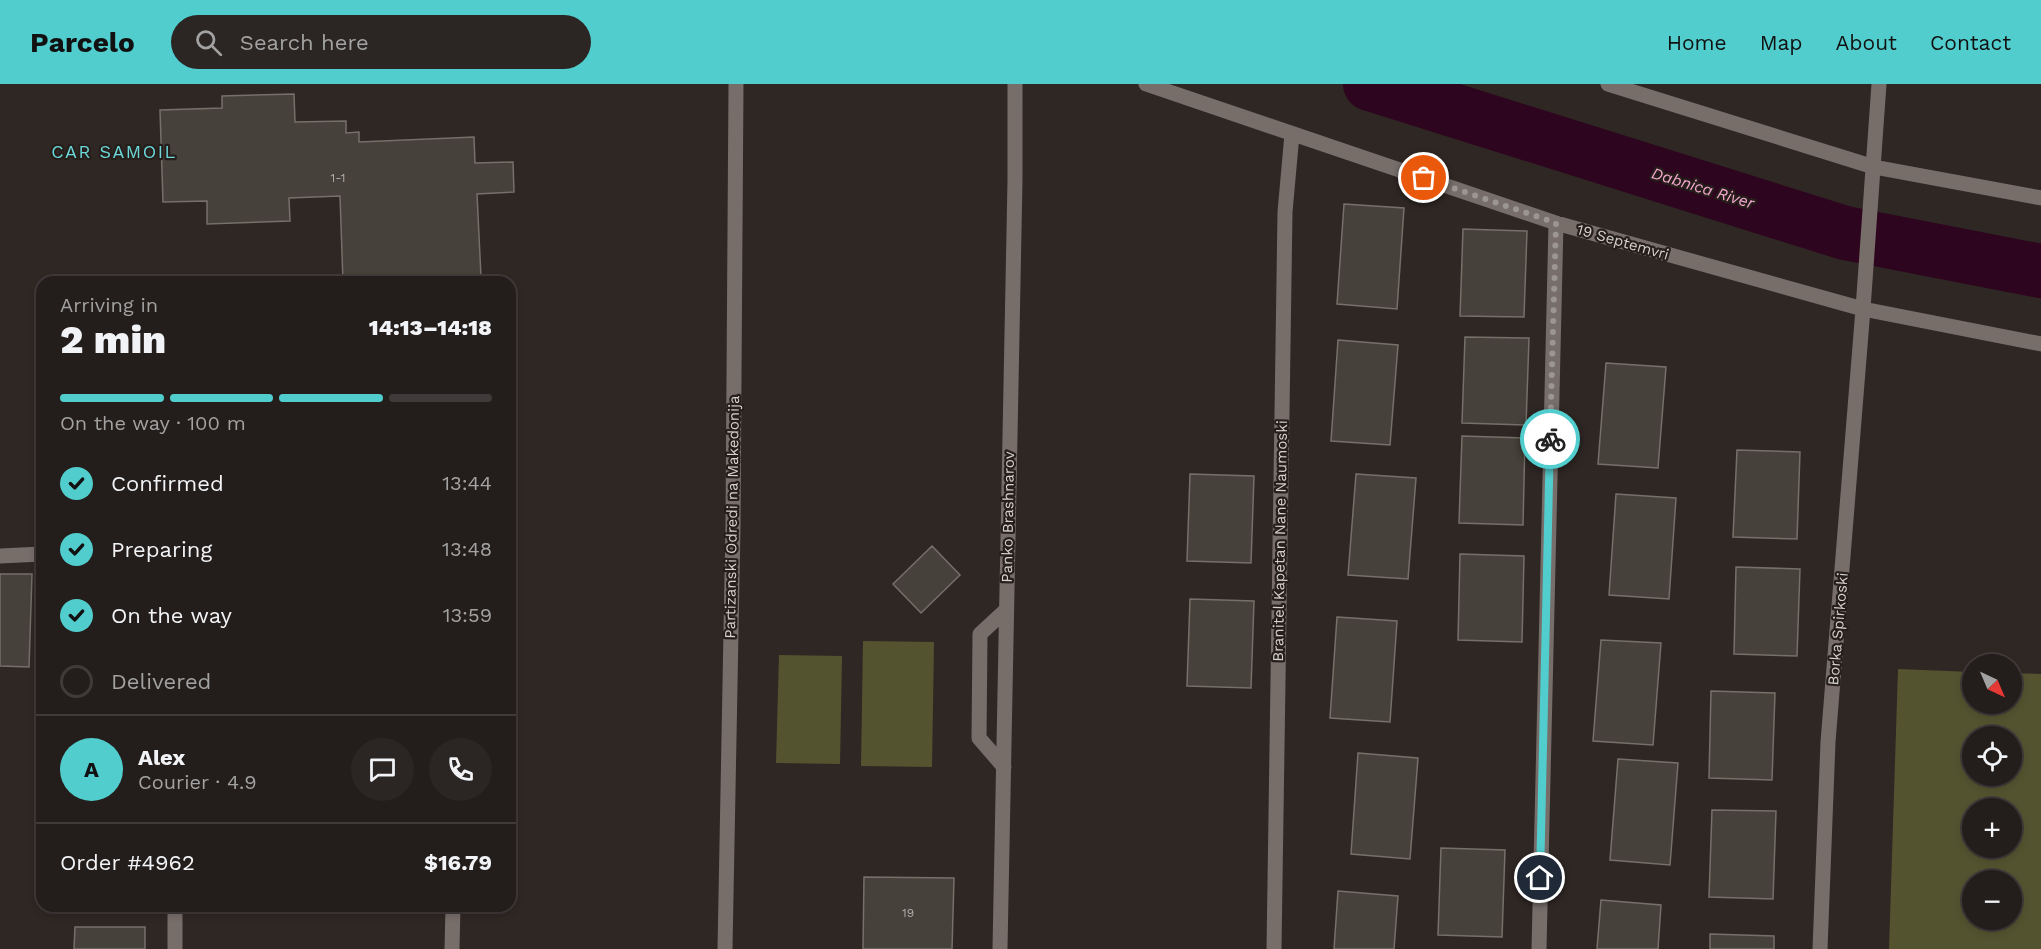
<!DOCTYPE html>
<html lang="en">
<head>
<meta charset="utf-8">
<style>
  :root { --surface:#231d1b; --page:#2b2624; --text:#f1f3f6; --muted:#a3a2a3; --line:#403b3a; --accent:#52cdce }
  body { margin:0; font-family:"Work Sans",sans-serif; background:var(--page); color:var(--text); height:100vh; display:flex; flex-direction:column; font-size:22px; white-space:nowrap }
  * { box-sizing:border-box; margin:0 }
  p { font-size:20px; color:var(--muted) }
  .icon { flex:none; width:33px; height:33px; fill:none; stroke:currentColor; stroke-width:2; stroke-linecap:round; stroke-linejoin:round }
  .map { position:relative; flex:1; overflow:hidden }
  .drawer { position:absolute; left:36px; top:192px; width:480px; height:636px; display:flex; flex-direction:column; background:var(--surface); border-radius:18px; box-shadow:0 3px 9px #0003,0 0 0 2px var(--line) }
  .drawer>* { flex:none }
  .needle { width:39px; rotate:136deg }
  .controls { position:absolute; left:1962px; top:570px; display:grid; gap:12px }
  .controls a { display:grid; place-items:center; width:60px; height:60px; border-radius:50%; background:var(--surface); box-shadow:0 3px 9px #0003,0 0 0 2px var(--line); font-size:30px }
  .pin { position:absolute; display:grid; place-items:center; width:51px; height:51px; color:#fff; margin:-26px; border:3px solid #fff; border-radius:50%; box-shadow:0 2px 6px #0007 }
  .courier { position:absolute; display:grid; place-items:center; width:60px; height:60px; margin:-30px; border:4px solid #52cdce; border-radius:50%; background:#fff; color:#222; box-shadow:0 2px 8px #0007 }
  .head em { font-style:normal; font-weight:800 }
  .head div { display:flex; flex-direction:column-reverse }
  .head { display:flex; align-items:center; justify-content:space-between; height:102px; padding:0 24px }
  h1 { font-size:39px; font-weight:800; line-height:45px }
  .bar { display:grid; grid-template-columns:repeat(4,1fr); gap:9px 6px; align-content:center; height:72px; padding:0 24px }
  .bar i { height:8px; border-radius:4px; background:var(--line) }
  .bar .selected { background:var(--accent) }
  .bar p { grid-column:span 4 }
  .line { display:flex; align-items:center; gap:15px; padding:0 24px; border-top:2px solid var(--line) }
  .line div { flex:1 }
  .round { display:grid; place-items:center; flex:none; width:63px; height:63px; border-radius:32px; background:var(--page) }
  ol { padding:0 24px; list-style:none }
  li { display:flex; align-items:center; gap:18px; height:66px }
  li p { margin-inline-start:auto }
  li .icon { padding:6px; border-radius:50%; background:var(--accent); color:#111; stroke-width:4 }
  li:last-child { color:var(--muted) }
  li i { width:33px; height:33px; border:3px solid var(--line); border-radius:50% }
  header { display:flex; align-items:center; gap:36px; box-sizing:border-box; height:84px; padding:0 30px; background:var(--accent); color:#111 }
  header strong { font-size:28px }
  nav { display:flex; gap:33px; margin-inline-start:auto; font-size:21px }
  .search { width:420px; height:54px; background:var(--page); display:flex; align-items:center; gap:15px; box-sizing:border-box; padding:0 21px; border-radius:33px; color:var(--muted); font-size:22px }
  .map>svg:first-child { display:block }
  .green { fill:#545330; fill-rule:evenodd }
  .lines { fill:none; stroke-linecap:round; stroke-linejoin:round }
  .river { stroke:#2e051e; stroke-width:54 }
  .building { fill:#46413a; stroke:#757069; stroke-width:1.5 }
  .minor { stroke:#776e6a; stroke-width:15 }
  .done { stroke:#9c9692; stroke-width:6; stroke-dasharray:0 10.8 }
  .route { stroke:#52cdce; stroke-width:8 }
  .labels { text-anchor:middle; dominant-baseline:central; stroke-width:4.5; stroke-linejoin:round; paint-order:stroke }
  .number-label { font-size:12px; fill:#b2ada9 }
  .street-label { font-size:15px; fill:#d6d1ce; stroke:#251e1a }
  .water-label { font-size:16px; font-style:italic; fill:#f4a7ce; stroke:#251e1a }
  .quarter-label { font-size:18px; letter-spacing:1.5px; fill:#6cd8d9; stroke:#251e1a }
</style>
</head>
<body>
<header>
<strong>Parcelo</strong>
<div class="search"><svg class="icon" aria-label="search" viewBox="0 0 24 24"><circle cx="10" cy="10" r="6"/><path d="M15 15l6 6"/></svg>Search here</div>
<nav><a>Home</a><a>Map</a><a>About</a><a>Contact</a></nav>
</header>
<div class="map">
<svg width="2041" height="865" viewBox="0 0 2041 865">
  <rect width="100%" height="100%" fill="#2f2724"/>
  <path class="green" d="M863,557l71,1 -2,125 -71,-1z
    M779,571l63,1 -2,108 -64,-1z
    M1898,585l74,3v32h40v-31l29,1v275h-152zM2012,652v40h-40v-40zM1972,724h40v40h-40zM1972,796h40v40h-40z"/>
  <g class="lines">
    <path class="river" d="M1370,0l475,149 196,38"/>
  </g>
  <path class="building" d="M294,10l1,28 51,-1v12l13,-1v10l115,-5 1,26 38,-1 1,30 -37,2 4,83 -34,1v4h-104l-3,-86 -51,2 1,23 -83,3v-23l-44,1 -3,-92 62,-2v-12z
    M1344,120l60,4 -7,101 -60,-5z
    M1463,145l64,2 -3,86 -64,-1z
    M1465,253l64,1 -3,87 -64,-2z
    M1338,256l60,5 -8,100 -59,-4z
    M1606,279l60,4 -8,101 -60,-4z
    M1462,352l63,2 -2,87 -64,-2z
    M1737,366l63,2 -3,87 -64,-2z
    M1190,390l64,2 -3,87 -64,-2z
    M1356,390l60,4 -8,101 -60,-4z
    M1616,410l60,4 -7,101 -60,-4z
    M932,462l28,29 -39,38 -28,-29z
    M1460,470l64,2 -2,86 -64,-2z
    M1736,483l64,2 -3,87 -63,-2z
    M0,490h32l-3,93 -29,-1z
    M1190,515l64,2 -3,87 -64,-2z
    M1337,533l60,4 -7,101 -60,-4z
    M1601,556l60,3 -8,102 -60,-4z
    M1711,607l64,2 -3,87 -63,-2z
    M1358,669l60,5 -8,101 -59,-5z
    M1618,675l60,4 -8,102 -60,-5z
    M1712,726l64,1 -3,88 -64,-2z
    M1441,764l64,2 -3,87 -64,-2z
    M864,793l90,1 -2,71h-89z
    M1338,807l60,5 -4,53h-60z
    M1601,816l60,5 -3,44h-61z
    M75,843h70v22h-71z
    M1710,850l64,2v13h-64z"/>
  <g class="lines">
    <path class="minor" d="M1146,0l410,139 307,86 178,35
      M1608,0l266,83 167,31
      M0,472l42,-2
      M1004,683l-25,-29 1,-104 26,-24
      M175,865v-43
      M452,865l1,-43
      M725,865l8,-423 3,-442
      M1000,865l15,-769v-96
      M1274,865l11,-737 7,-78
      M1539,865l17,-726
      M1820,865l8,-207 35,-433 16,-225"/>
  </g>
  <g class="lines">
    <path class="done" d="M1424,94l132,45 -6,216"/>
    <path class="route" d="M1540,794l10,-439"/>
  </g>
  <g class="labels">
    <g class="number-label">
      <text x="338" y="94">1-1</text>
      <text x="908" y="829">19</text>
    </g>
    <g class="street-label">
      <text transform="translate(1623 158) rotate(16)">19 Septemvri</text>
      <text transform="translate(732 433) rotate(-89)">Partizanski Odredi na Makedonija</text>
      <text transform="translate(1008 433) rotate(-89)">Panko Brashnarov</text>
      <text transform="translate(1280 457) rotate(-89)">Branitel Kapetan Nane Naumoski</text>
      <text transform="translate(1838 545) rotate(-85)">Borka Spirkoski</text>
    </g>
    <g class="water-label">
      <text transform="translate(1703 104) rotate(17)">Dabnica River</text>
    </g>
    <g class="quarter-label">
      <text x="114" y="67">CAR SAMOIL</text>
    </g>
  </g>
</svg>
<div class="controls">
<a><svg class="needle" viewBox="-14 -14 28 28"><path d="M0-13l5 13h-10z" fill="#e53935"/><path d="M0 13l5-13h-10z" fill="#a3a2a3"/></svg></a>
<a><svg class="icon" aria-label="locate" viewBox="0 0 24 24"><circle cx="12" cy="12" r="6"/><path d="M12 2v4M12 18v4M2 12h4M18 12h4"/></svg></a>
<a>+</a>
<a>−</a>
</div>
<div class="pin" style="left:1424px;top:94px;background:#ea580c"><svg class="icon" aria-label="bag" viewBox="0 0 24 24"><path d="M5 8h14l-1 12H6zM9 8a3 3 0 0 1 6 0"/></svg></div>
<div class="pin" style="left:1540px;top:794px;background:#1f2937"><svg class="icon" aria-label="home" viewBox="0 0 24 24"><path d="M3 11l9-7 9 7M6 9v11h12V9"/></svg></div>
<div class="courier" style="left:1550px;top:355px"><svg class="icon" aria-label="bike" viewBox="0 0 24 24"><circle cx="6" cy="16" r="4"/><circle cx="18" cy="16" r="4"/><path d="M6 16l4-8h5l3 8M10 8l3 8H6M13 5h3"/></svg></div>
<section class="drawer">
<div class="head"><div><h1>2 min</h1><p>Arriving in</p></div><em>14:13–14:18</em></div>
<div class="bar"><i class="selected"></i><i class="selected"></i><i class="selected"></i><i></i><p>On the way · 100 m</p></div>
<ol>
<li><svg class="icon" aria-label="check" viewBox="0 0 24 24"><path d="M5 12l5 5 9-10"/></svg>Confirmed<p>13:44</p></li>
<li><svg class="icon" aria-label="check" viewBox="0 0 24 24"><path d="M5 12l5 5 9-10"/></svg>Preparing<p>13:48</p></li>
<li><svg class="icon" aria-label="check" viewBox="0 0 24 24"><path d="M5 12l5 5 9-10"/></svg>On the way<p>13:59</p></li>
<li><i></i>Delivered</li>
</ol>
<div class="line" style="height:108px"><b class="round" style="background:var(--accent);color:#111">A</b><div><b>Alex</b><p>Courier · 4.9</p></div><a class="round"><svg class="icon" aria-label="chat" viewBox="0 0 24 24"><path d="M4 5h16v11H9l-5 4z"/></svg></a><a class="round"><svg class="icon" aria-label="phone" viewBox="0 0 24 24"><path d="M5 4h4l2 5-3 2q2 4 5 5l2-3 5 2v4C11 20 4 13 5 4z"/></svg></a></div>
<div class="line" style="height:78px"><div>Order #4962</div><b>$16.79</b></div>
</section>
</div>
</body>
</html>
